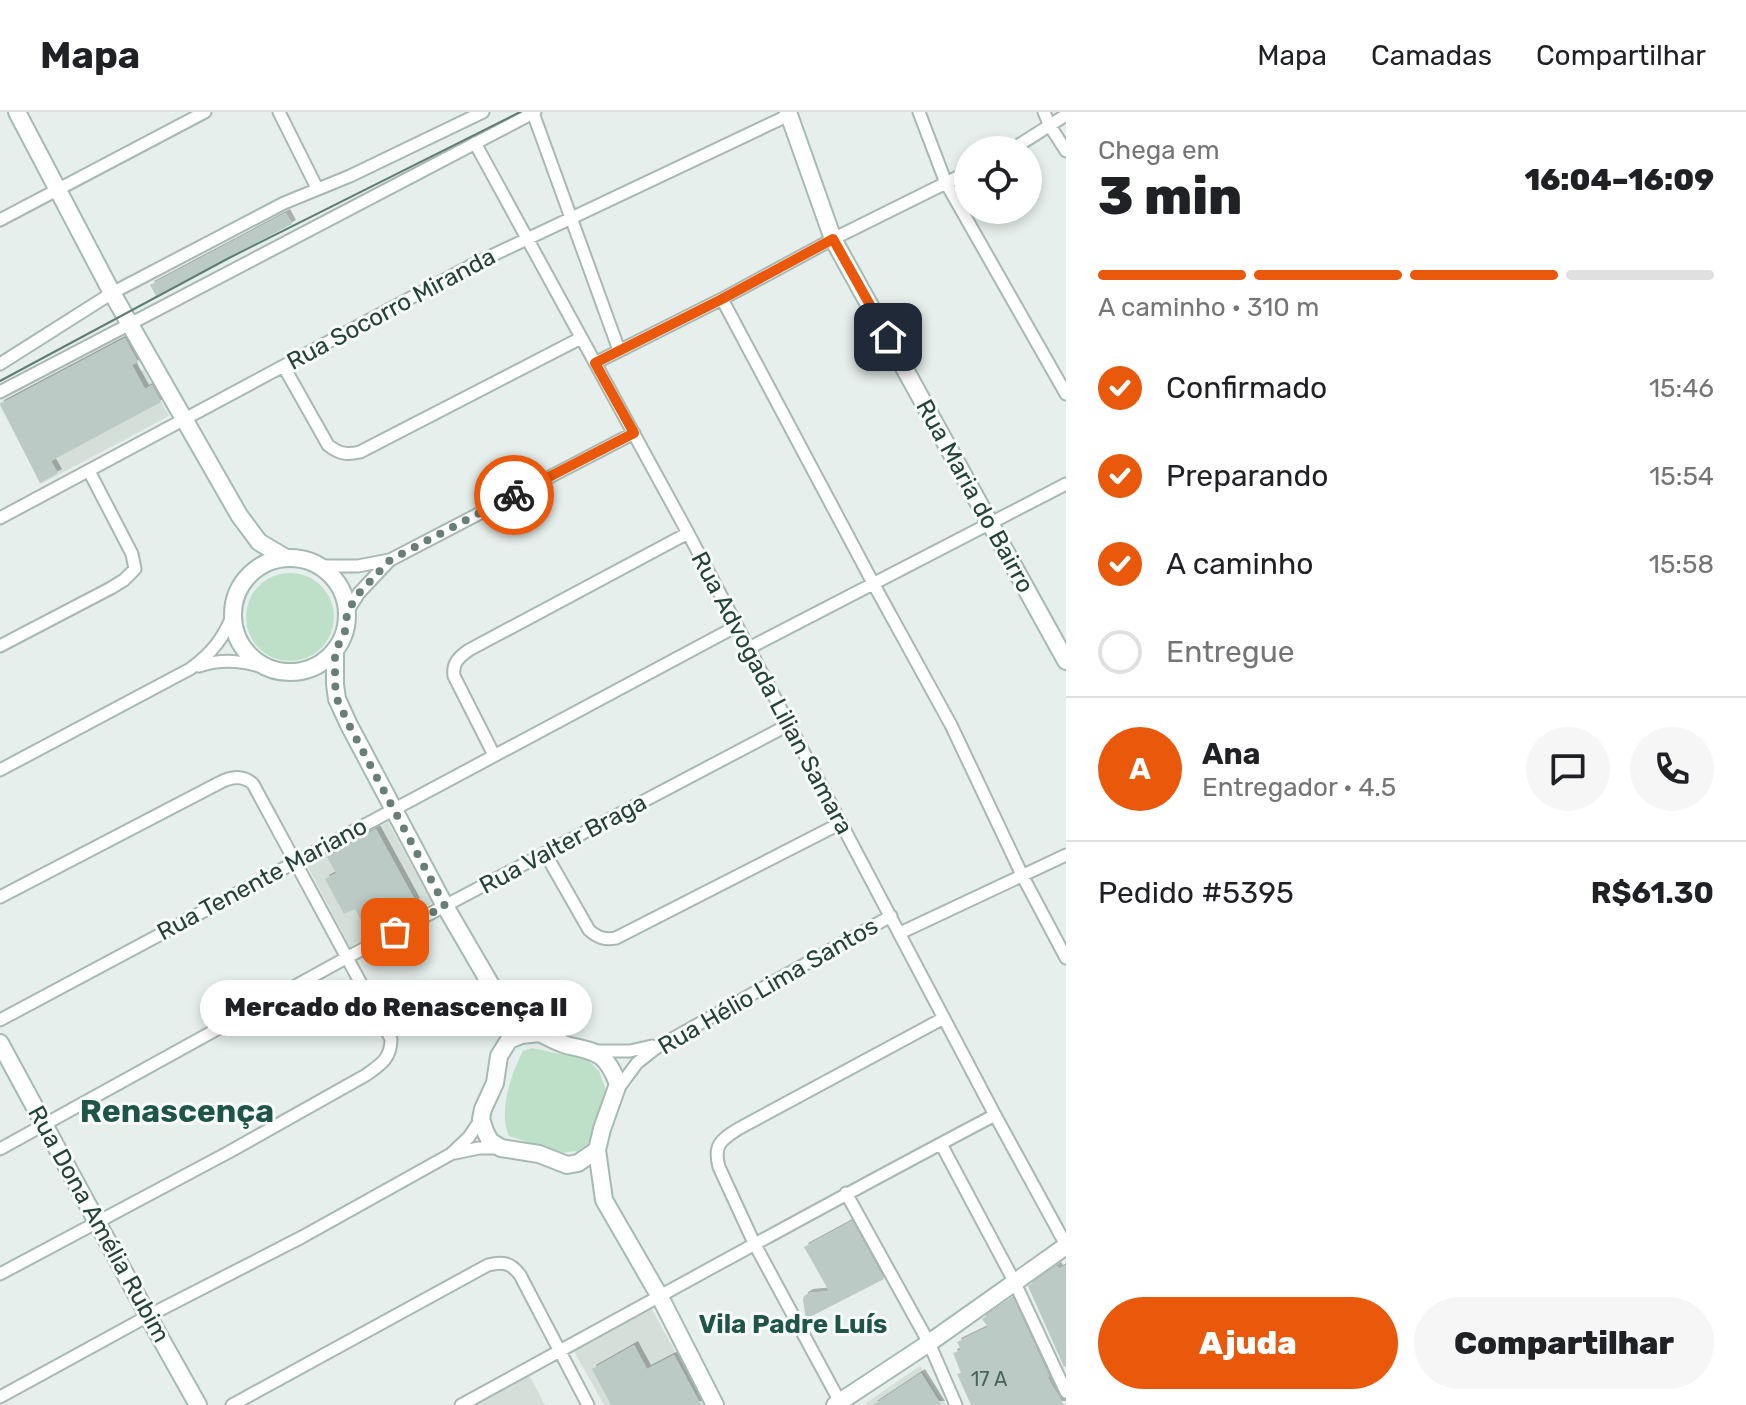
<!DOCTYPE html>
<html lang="pt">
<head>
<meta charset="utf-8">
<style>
  :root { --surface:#fff; --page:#f6f6f6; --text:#202124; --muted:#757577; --line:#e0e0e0; --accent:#ea580c }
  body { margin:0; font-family:Rubik,sans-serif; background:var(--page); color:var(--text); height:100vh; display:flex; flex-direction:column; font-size:30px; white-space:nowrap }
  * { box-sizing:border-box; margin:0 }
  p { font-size:26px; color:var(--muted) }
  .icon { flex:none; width:44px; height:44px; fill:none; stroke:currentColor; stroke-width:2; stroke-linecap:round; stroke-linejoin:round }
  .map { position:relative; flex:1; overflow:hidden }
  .panel { display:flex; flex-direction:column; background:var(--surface); width:680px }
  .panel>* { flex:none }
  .tools { position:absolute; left:954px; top:24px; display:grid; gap:16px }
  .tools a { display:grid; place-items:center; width:88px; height:88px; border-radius:50%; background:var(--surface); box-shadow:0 4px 12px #0003; font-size:40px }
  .pin { position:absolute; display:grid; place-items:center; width:68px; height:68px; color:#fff; margin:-34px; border-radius:16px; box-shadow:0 4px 12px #0006 }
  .courier { position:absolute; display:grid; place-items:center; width:80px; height:80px; margin:-40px; border:6px solid #ea580c; border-radius:50%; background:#fff; color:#222; box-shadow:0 2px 10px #0007 }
  .bubble { position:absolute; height:56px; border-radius:28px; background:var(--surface); box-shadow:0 4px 12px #0003; font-size:26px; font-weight:800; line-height:56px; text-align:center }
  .summary em { font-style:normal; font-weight:800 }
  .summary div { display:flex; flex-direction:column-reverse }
  .summary { display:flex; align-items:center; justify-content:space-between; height:136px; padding:0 32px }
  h1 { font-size:52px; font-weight:800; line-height:60px }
  .bar { display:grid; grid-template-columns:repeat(4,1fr); gap:12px 8px; align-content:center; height:96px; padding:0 32px }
  .bar i { height:10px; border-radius:6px; background:var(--line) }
  .bar .selected { background:var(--accent) }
  .bar p { grid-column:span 4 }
  .line { display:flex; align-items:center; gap:20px; padding:0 32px; border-top:2px solid var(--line) }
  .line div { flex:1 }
  .round { display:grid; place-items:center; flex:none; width:84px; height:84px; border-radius:42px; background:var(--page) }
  ol { padding:0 32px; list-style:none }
  li { display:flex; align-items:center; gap:24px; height:88px }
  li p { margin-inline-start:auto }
  li .icon { padding:8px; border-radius:50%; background:var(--accent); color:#fff; stroke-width:4 }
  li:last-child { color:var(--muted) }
  li i { width:44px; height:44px; border:4px solid var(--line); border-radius:50% }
  .action { display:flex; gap:16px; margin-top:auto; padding:16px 32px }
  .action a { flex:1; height:92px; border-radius:48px; background:var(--accent); color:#fff; font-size:32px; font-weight:800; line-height:92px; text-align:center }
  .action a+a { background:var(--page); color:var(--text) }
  header { display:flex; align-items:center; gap:48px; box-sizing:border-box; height:112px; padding:0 40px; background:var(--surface); border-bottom:2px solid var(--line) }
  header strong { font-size:38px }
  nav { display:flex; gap:44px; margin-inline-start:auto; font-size:28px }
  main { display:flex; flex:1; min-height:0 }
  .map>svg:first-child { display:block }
  .built { fill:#d4dfda }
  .green { fill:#bfe0c8 }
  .building { fill:#bbcac4; filter:url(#shadow) }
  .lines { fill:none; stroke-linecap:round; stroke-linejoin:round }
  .street-casing { stroke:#a8b8b2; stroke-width:15 }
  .secondary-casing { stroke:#a4bbb3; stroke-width:20 }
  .street { stroke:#fff; stroke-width:11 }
  .secondary { stroke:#fff; stroke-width:16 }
  .tram { stroke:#5f7d75; stroke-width:2 }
  .done { stroke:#687f78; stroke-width:8; stroke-dasharray:0 14.4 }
  .route { stroke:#ea580c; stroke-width:10 }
  .labels { text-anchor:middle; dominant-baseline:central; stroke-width:6; stroke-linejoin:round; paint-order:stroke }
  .number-label { font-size:20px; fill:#4a645c }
  .street-label { font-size:24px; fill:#24423a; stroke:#f7fbf9 }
  .neighbourhood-label { font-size:26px; font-weight:bold; fill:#1f5548; stroke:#f7fbf9 }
  .district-label { font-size:32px; font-weight:bold; fill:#1f5548; stroke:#f7fbf9 }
</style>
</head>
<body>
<header>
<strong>Mapa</strong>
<nav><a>Mapa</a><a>Camadas</a><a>Compartilhar</a></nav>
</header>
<main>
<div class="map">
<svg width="1066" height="1293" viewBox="0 0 1066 1293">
  <defs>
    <filter id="shadow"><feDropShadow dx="4" dy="-4" stdDeviation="0" flood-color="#0004"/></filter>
  </defs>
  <rect width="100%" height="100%" fill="#e6efeb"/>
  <path class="built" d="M125,223l15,27 -3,2 3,7 4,-1 25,46 -128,68 -41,-78v-4z
    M388,710l44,81 -82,44 -43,-82z
    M651,1196l54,97h-101l-30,-54z
    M920,1254l26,39h-78l-2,-2z
    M526,1257l19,36h-84z"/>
  <path class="green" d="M246 505a44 44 0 1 1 88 0a44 44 0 1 1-88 0Z
    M532,936l56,12 11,11 7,19v9l-15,43 -14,9 -15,2 -53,-17c-11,-22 2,-63 14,-85z"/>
  <path class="building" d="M286,101l6,11 -136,72 -6,-11z
    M125,226l13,24 -6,3 13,24 7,-4 9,17 -110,59 7,12 -18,10 -40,-79z
    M376,717l40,73 -50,27 -11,-20 -11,5 -19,-35 11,-6 -9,-16z
    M852,1109l32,58 -78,40 -3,-19 1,-4 5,-3 20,-2 -25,-44z
    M1066,1153v101l-2,1 -36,-81 29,-20 2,3z
    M1013,1186l36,78 -2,1 17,28h-93l-14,-31 4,-1 -8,-20 8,-3 -4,-8 31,-15 -6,-8z
    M634,1233l13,24 27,-14 27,50h-90l-19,-36z
    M921,1261l20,32h-68z"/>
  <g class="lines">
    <g class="street-casing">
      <path id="street" d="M279,0l38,76
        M919,0l27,71 120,211
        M1044,0l6,14 16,25
        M533,1l86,237
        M475,31l213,390 307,582 71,130
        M1011,38l55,-35
        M0,108l205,-108
        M722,187l151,284 78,142 72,152 43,81
        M595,251l127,-64 111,-60 135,-67
        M0,252l112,-71 172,-90 66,-27 133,-64
        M284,255l44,78c11,9 19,10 32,7l221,-114
        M0,280l535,-280
        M0,406l472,-253 317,-150
        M318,454h40l31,-6
        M347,500l12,-19 31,-33 244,-127
        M0,534l111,-58 13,-8 11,-11 -3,-15 -43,-83
        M749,536l317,-164
        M199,554c25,-8 48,-5 73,4
        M494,643l-40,-79c-2,-13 5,-19 15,-26l219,-117
        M0,658l190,-101c21,-15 34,-31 43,-55
        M545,741l44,77c9,8 16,10 27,8l225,-115
        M0,785l219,-114c11,-6 23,-9 34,1l138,255c0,20 -11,26 -25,36l-137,77 -229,122
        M900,821l166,-78
        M0,908l737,-394
        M594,939h36l22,-5
        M617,978l20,-27 19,-15 235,-132
        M941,1032l73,137 52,111
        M0,1037l346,-191 444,-234
        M455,1041l24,-5h22
        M846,1081l83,150 27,62
        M0,1285l148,-81 154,-79 149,-83 18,-17 12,-18
        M840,1290l-86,-159 -35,-76c-6,-22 2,-27 19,-38l206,-111
        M232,1293l256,-140c15,-4 23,-2 32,10l68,130
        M461,1293c178,-97 355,-196 534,-290"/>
    </g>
    <g class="secondary-casing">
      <path id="secondary" d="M17,0l95,181 127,222 20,27 27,16
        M788,0l45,127 233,422
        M233 503a57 57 0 1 1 114 0a57 57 0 1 1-114 0Z
        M335,540v32l2,15 12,26 96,181 57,98 12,18 26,11
        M540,921c10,5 20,11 30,13 29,6 37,9 48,38l-16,45 -5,21 -19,13 -11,2 -28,-11 -38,-6 -11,-7 -5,-10 -4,-12 2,-10 12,-26 4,-27 10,-16 12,-5z
        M0,931l148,273 50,89
        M597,1038l7,50 56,97 55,108
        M835,1293l94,-62 137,-97"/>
    </g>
    <use href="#street" class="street"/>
    <use href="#secondary" class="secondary"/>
    <path class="tram" d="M0,269l229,-123 291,-146"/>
  </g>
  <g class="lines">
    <path class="done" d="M395,820l50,-26 -96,-181 -12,-26 -2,-15v-32l11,-23 1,-17 12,-19 31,-33 124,-65"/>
    <path class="route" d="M514,383l120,-62 -39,-70 127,-64 111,-60 55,98"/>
  </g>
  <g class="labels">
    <g class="number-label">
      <text x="989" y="1267">17 A</text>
    </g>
    <g class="street-label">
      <text transform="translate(391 197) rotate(-28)">Rua Socorro Miranda</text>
      <text transform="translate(975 384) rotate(61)">Rua Maria do Bairro</text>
      <text transform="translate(772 581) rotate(62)">Rua Advogada Lilian Samara</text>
      <text transform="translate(563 732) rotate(-28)">Rua Valter Braga</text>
      <text transform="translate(262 767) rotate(-28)">Rua Tenente Mariano</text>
      <text transform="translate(768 874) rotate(-30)">Rua Hélio Lima Santos</text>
      <text transform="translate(99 1112) rotate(61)">Rua Dona Amélia Rubim</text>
    </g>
    <g class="neighbourhood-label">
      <text x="793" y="1212">Vila Padre Luís</text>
    </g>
    <g class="district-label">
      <text x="177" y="999">Renascença</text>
    </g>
  </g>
</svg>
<div class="tools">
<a><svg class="icon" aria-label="locate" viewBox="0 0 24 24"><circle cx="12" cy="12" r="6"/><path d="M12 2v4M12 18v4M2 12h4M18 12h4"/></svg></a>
</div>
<div class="pin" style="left:395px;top:820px;background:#ea580c"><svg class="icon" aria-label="bag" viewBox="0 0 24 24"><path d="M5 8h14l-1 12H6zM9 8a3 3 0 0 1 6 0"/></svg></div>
<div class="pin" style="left:888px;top:225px;background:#1f2937"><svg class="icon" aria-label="home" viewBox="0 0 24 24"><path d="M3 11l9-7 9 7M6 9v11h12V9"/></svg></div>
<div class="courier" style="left:514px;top:383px"><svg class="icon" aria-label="bike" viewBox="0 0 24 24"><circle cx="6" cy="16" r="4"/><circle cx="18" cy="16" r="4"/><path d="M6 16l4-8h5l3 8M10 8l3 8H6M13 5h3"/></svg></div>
<div class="bubble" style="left:200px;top:868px;width:392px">Mercado do Renascença II</div>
</div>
<section class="panel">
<div class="summary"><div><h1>3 min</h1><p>Chega em</p></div><em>16:04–16:09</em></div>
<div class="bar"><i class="selected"></i><i class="selected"></i><i class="selected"></i><i></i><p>A caminho · 310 m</p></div>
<ol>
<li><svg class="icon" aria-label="check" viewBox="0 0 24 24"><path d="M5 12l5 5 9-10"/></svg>Confirmado<p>15:46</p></li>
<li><svg class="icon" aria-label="check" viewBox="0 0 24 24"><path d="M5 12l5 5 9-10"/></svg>Preparando<p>15:54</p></li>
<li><svg class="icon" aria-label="check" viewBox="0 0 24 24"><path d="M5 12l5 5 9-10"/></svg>A caminho<p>15:58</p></li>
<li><i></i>Entregue</li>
</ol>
<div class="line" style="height:144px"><b class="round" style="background:var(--accent);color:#fff">A</b><div><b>Ana</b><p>Entregador · 4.5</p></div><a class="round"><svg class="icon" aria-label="chat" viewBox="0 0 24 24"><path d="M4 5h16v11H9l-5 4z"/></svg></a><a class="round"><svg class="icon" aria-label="phone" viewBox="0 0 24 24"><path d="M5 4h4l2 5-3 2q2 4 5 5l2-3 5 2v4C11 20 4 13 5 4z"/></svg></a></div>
<div class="line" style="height:104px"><div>Pedido #5395</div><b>R$61.30</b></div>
<div class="action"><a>Ajuda</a><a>Compartilhar</a></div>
</section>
</main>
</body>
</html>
